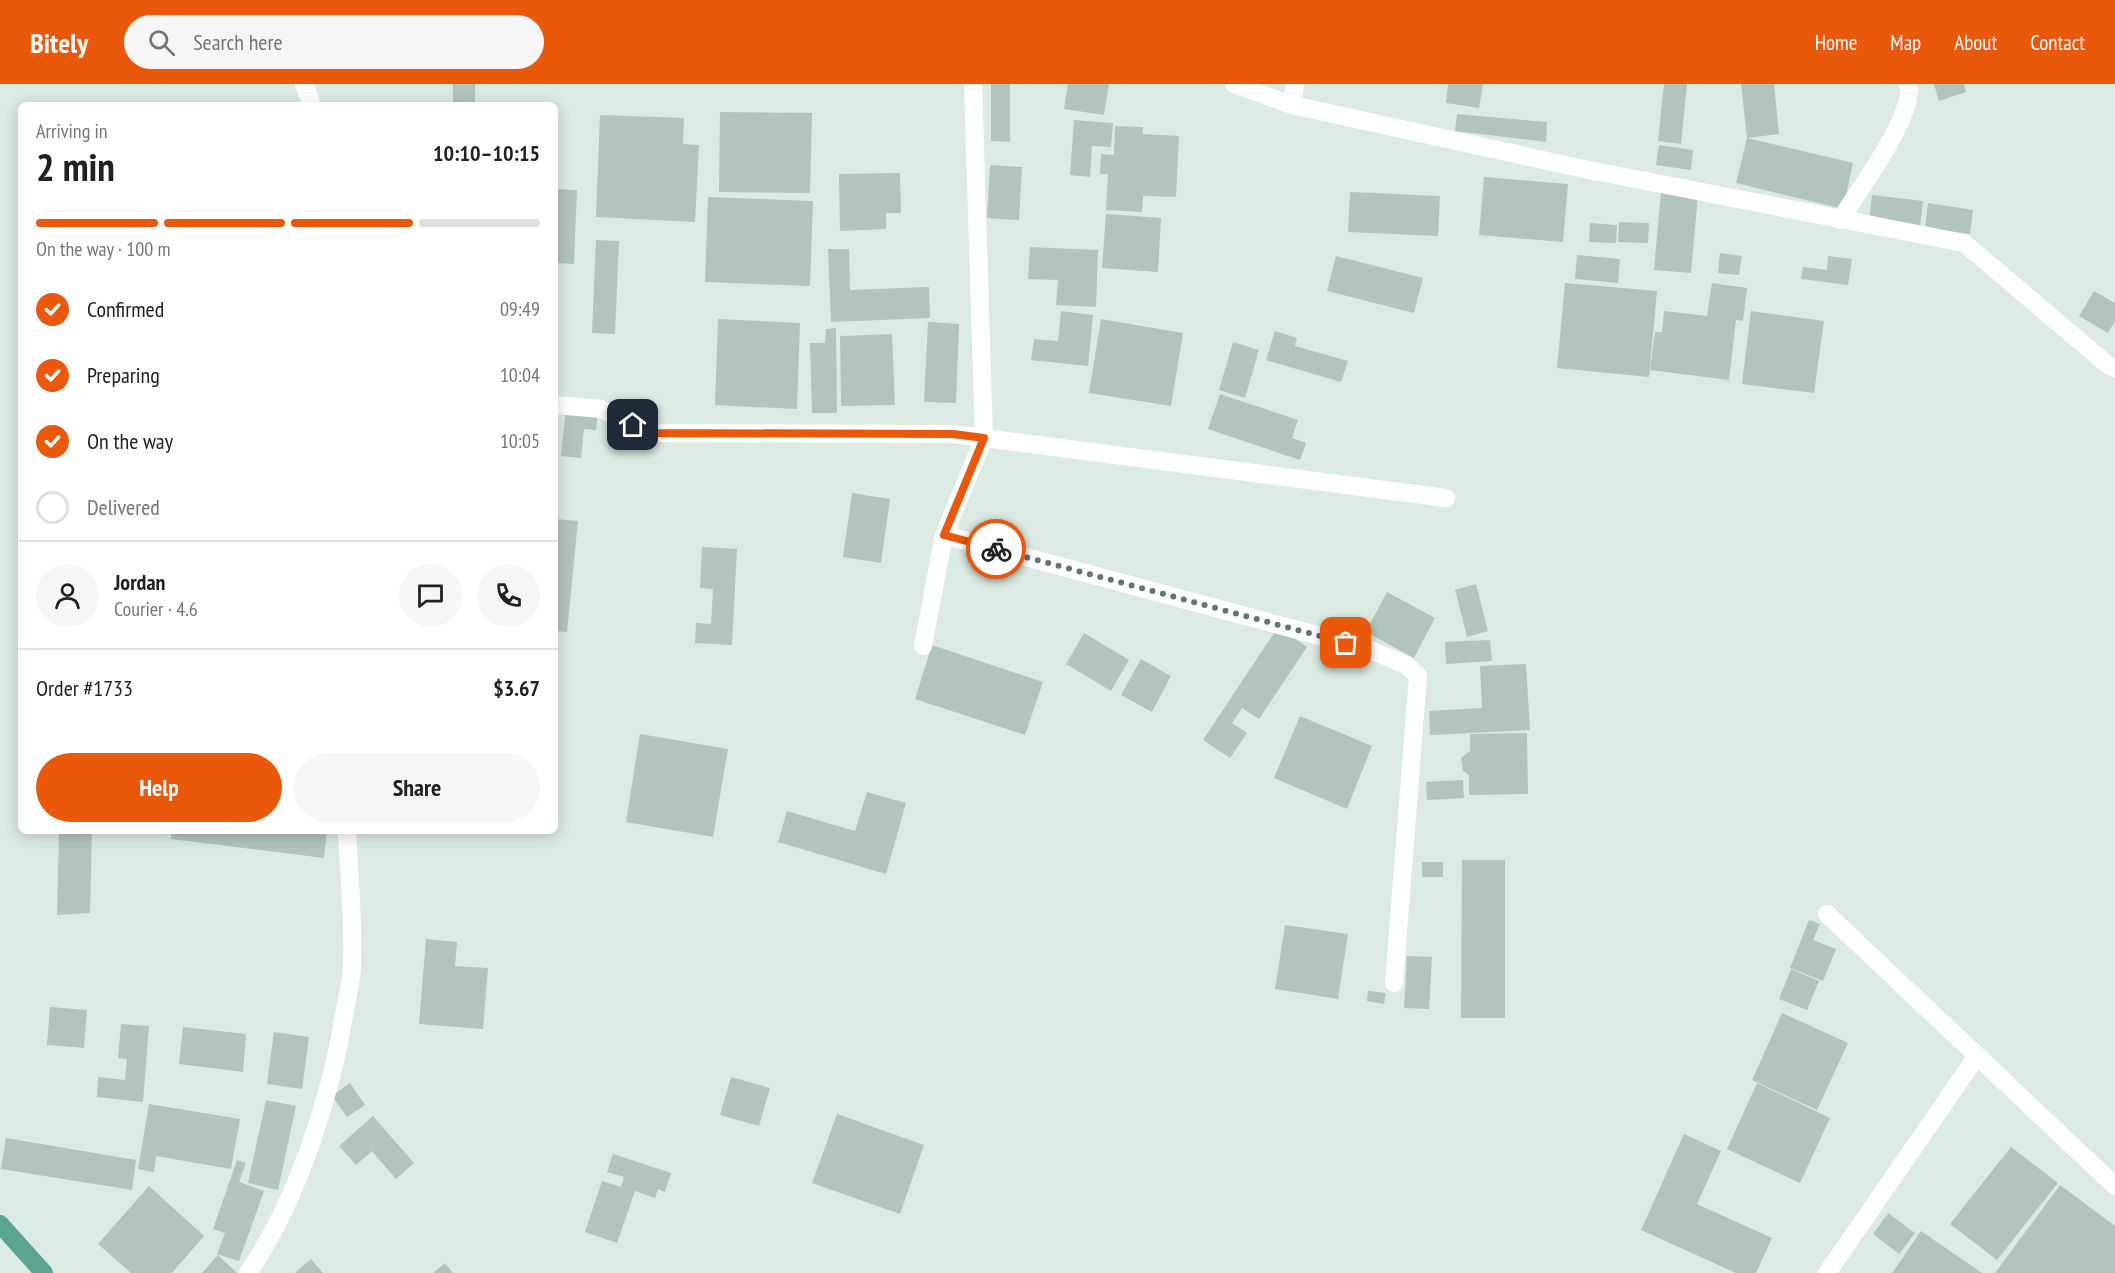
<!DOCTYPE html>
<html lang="en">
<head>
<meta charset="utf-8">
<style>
  :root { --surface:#fff; --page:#f6f6f6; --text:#202124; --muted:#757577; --line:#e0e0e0; --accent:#ea580c }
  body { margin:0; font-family:"PT Sans Narrow",sans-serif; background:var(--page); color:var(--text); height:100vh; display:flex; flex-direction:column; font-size:22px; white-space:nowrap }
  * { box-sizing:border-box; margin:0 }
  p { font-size:20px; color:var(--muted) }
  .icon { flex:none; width:33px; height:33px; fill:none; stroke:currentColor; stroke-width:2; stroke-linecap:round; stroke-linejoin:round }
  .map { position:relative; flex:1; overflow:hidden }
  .details { position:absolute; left:18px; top:18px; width:540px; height:732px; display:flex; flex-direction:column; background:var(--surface); border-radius:9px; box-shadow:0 3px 15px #0003 }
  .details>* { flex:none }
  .pin { position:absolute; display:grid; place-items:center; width:51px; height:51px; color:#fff; margin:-26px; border-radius:12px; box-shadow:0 3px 9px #0006 }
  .courier { position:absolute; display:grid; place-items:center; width:60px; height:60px; margin:-30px; border:4px solid #ea580c; border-radius:50%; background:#fff; color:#222; box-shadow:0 2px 8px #0007 }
  .head em { font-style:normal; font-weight:700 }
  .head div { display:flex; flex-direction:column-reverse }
  .head { display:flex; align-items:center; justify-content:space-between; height:102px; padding:0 18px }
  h1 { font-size:39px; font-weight:700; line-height:45px }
  .bar { display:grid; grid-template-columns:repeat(4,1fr); gap:9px 6px; align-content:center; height:72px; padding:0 18px }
  .bar i { height:8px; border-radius:4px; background:var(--line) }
  .bar .on { background:var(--accent) }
  .bar p { grid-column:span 4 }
  .line { display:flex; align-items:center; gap:15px; padding:0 18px; border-top:2px solid var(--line) }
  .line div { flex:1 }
  .round { display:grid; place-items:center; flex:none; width:63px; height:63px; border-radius:32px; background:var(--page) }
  ol { padding:0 18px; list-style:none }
  li { display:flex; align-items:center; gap:18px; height:66px }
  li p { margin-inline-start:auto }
  li .icon { padding:6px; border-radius:50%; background:var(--accent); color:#fff; stroke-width:4 }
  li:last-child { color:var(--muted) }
  li i { width:33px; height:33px; border:3px solid var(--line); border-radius:50% }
  .action { display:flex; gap:12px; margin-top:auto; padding:12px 18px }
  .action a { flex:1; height:69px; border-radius:36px; background:var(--accent); color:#fff; font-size:24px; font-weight:700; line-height:69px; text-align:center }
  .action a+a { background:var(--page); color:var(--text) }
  header { display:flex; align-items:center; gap:36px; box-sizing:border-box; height:84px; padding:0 30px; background:var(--accent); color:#fff }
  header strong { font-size:28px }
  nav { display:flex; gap:33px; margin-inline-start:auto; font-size:21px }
  .search { width:420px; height:54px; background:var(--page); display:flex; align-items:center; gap:15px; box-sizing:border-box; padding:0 21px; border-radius:33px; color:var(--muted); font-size:22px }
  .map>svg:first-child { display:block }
  .building { fill:#b1c5bd }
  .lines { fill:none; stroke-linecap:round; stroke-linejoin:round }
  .minor { stroke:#fff; stroke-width:18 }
  .tertiary { stroke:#fff; stroke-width:18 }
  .primary { stroke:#5ca491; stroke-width:18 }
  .done { stroke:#607870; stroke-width:6; stroke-dasharray:0 10.8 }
  .route { stroke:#ea580c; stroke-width:8 }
</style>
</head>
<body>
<header>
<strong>Bitely</strong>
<div class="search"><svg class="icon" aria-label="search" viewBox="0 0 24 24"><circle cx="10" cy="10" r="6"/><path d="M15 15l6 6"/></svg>Search here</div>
<nav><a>Home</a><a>Map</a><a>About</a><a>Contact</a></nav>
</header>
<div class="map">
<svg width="2115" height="1189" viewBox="0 0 2115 1189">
  <rect width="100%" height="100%" fill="#dceae4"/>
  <path class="building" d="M453,0h22v21h-22z
    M991,0h19v58l-19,-1z
    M1068,0h41l-5,31 -40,-6z
    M1448,0h35l-4,24 -33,-5z
    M1664,0h23l-6,60 -23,-3z
    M1741,0h33l5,50 -32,4z
    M1934,0h30l2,8 -27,9z
    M720,28l92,1 -2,80 -91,-1z
    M1457,30l90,8 -1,20 -91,-11z
    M600,31l84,3 -1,26 16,1 -4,77 -99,-5z
    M1074,36l39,3 -2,24 -19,-1 -2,31 -20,-2z
    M1115,42l28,1v7l36,2 -3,61 -33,-1 -1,16 -36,-2 2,-36h-8l1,-20 13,1z
    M1747,54l106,25 -10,46 -107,-26z
    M1659,61l34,5 -2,20 -35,-5z
    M990,81l32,2 -3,53 -32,-2z
    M900,89l1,40h-15v16l-46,2 -1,-57z
    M1484,93l84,7 -5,58 -84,-7z
    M555,105l22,1 -3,74 -19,-1z
    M1661,107l37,4 -7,78 -37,-3z
    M1350,108l90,4 -2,40 -90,-4z
    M1872,111l51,6 -3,26 -51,-6z
    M708,113l105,4 -3,85 -105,-4z
    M1928,119l45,7 -3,24 -45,-6z
    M1106,130l55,4 -3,54 -56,-4z
    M1619,138l30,1 -1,20 -30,-1z
    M1590,139l27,2 -1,18 -27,-1z
    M596,156l23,1 -4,93 -23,-1z
    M1030,163l68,3 -2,57 -40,-2 2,-25 -30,-1z
    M828,165h21l1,41 79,-3 1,31 -99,4z
    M1720,169l22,3 -3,19 -21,-2z
    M1577,171l43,4 -2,24 -43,-4z
    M1336,172l87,22 -9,35 -87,-22z
    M1828,172l24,3 -4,26 -47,-6 2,-12 24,3z
    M1565,199l92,8 -8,86 -92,-9z
    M1712,199l35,5 -4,33 -7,-1 -7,60 -79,-10 5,-38h7l2,-21 43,5z
    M2094,207l21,12v18l-7,12 -29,-17z
    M1061,227l32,4 -5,51 -57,-6 3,-21 24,2z
    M1751,227l73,10 -10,72 -72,-9z
    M718,235l82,4 -3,86 -82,-4z
    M1101,235l82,14 -12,73 -82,-13z
    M928,238l31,2 -3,79 -32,-1z
    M836,244l1,85h-25l-2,-70h15l1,-14z
    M1275,247l22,7 -2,8 53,15 -7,21 -75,-22z
    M892,250l3,71 -54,1 -1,-70z
    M1233,258l26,8 -14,48 -26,-8z
    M1220,310l78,26 -6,18 14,5 -6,17 -92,-31z
    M566,325l32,3 -2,18 -12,-1 -3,29 -20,-2z
    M852,409l38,6 -9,64 -38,-6z
    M555,435l23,2 -11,111 -12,-1z
    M702,463l35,2 -5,96 -37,-2 1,-20 15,1 2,-35 -13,-1z
    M1476,500l12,47 -21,6 -12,-47z
    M1387,508l48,26 -21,40 -48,-26z
    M1278,543l29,20 -48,72 -17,-11 -10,15 15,10 -17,25 -27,-18z
    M1084,549l45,27 -18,31 -45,-27z
    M1490,556l2,21 -46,3 -1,-22z
    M932,561l111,37 -18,53 -110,-36z
    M1141,575l30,17 -19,36 -31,-17z
    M1526,580l4,66 -100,5 -1,-24 53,-3 -2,-42z
    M1300,632l72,30 -25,63 -73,-31z
    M1527,649l1,61 -59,1v-20l-6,-4 -2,-13 9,-7v-17z
    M640,650l88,15 -15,88 -87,-15z
    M1463,696l1,18 -37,2 -1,-18z
    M867,708l39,11 -20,71 -108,-32 9,-31 68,20z
    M92,747l-2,82 -33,2 2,-83z
    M172,747h155l-3,27 -153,-19z
    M1462,776h43v158h-44z
    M1422,778h21v15h-21z
    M1809,836l11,4 -7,16 23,9 -13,32 -33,-13z
    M1285,841l63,9 -10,65 -63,-10z
    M426,855l31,3 -2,24 33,2 -5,61 -64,-5z
    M1407,872l25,1 -3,52 -25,-1z
    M1791,885l28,12 -12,29 -28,-11z
    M1368,907l18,2 -2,11 -17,-3z
    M50,923l37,3 -3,38 -37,-3z
    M1782,929l66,30 -31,67 -65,-30z
    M121,940l28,2 -6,76 -46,-5 1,-20 27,3 2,-21 -9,-1z
    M183,943l63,7 -3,38 -64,-8z
    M274,948l35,5 -7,52 -35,-5z
    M731,993l39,11 -11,38 -39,-11z
    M350,999l15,22 -18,12 -15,-21z
    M1757,999l73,35 -30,65 -73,-34z
    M266,1016l30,6 -18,84 -30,-7z
    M149,1020l91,15 -9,50 -75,-13 -2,16 -16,-3z
    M837,1030l87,31 -24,69 -88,-31z
    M373,1032l41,47 -18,16 -24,-28 -16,14 -17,-19z
    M1684,1050l37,17 -24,53 75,34 -16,35h-20l-95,-43z
    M6,1054l130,22 -4,30 -131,-21z
    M2011,1063l47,36 -61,77 -47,-36z
    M613,1070l58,19 -6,19 -7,-3 -3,9 -20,-7 -18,52 -32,-11 17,-51 19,6 3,-10 -17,-5z
    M237,1076l9,3 -7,19 25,9 -25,70 -22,-7 8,-21 -12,-4z
    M2060,1101l55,41v47h-120z
    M149,1102l55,50 -32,37h-41l-33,-29z
    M1888,1129l27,20 -16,21 -26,-20z
    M1921,1147l61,42h-90z
    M218,1171l19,18h-35z
    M311,1175l12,14h-28z
    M445,1179l8,10h-20z"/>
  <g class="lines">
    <path class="minor" d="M1234,0l58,21 292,64 380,74 144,122 7,3
      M1292,21l3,-21
      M1840,136c17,-27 77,-108 68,-136
      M555,321l46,4 48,24 304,1 493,64
      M944,451l424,114 38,16 12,11 -24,307
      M923,562l21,-111 40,-97 -11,-354
      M1827,830l288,272
      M1827,1189l150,-217"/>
    <path class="tertiary" d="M304,0l8,21
      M248,1189c49,-72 84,-178 97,-264 3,-13 6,-27 7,-41 2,-45 -3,-92 -5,-137"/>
    <path class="primary" d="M0,1140l44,49"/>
  </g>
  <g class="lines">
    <path class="done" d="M996,465l350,94"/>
    <path class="route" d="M633,341l16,8 304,1 31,4 -40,97 52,14"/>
  </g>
</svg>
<div class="pin" style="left:1346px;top:559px;background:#ea580c"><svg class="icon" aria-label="bag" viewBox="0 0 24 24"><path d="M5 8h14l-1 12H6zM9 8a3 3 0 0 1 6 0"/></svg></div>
<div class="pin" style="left:633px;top:341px;background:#1f2937"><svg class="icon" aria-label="home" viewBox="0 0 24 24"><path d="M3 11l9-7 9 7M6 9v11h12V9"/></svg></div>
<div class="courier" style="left:996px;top:465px"><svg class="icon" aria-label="bike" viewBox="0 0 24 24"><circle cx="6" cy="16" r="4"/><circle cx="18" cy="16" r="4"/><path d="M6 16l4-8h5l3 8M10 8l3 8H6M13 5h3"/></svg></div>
<section class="details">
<div class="head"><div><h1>2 min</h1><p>Arriving in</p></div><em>10:10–10:15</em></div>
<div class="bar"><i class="on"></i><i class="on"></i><i class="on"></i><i></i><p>On the way · 100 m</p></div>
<ol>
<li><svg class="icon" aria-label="check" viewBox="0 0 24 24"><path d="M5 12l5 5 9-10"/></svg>Confirmed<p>09:49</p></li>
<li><svg class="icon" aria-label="check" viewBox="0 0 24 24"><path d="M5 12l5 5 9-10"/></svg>Preparing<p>10:04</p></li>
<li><svg class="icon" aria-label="check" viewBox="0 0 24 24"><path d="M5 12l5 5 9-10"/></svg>On the way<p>10:05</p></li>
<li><i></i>Delivered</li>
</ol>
<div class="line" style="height:108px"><a class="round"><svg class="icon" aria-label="person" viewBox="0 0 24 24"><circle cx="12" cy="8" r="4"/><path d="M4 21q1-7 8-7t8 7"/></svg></a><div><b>Jordan</b><p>Courier · 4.6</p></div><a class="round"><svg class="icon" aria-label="chat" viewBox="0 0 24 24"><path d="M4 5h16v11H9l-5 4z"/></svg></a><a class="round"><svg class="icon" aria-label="phone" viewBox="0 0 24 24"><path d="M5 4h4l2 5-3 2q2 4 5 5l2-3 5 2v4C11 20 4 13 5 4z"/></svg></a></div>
<div class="line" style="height:78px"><div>Order #1733</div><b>$3.67</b></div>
<div class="action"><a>Help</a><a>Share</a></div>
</section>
</div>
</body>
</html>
